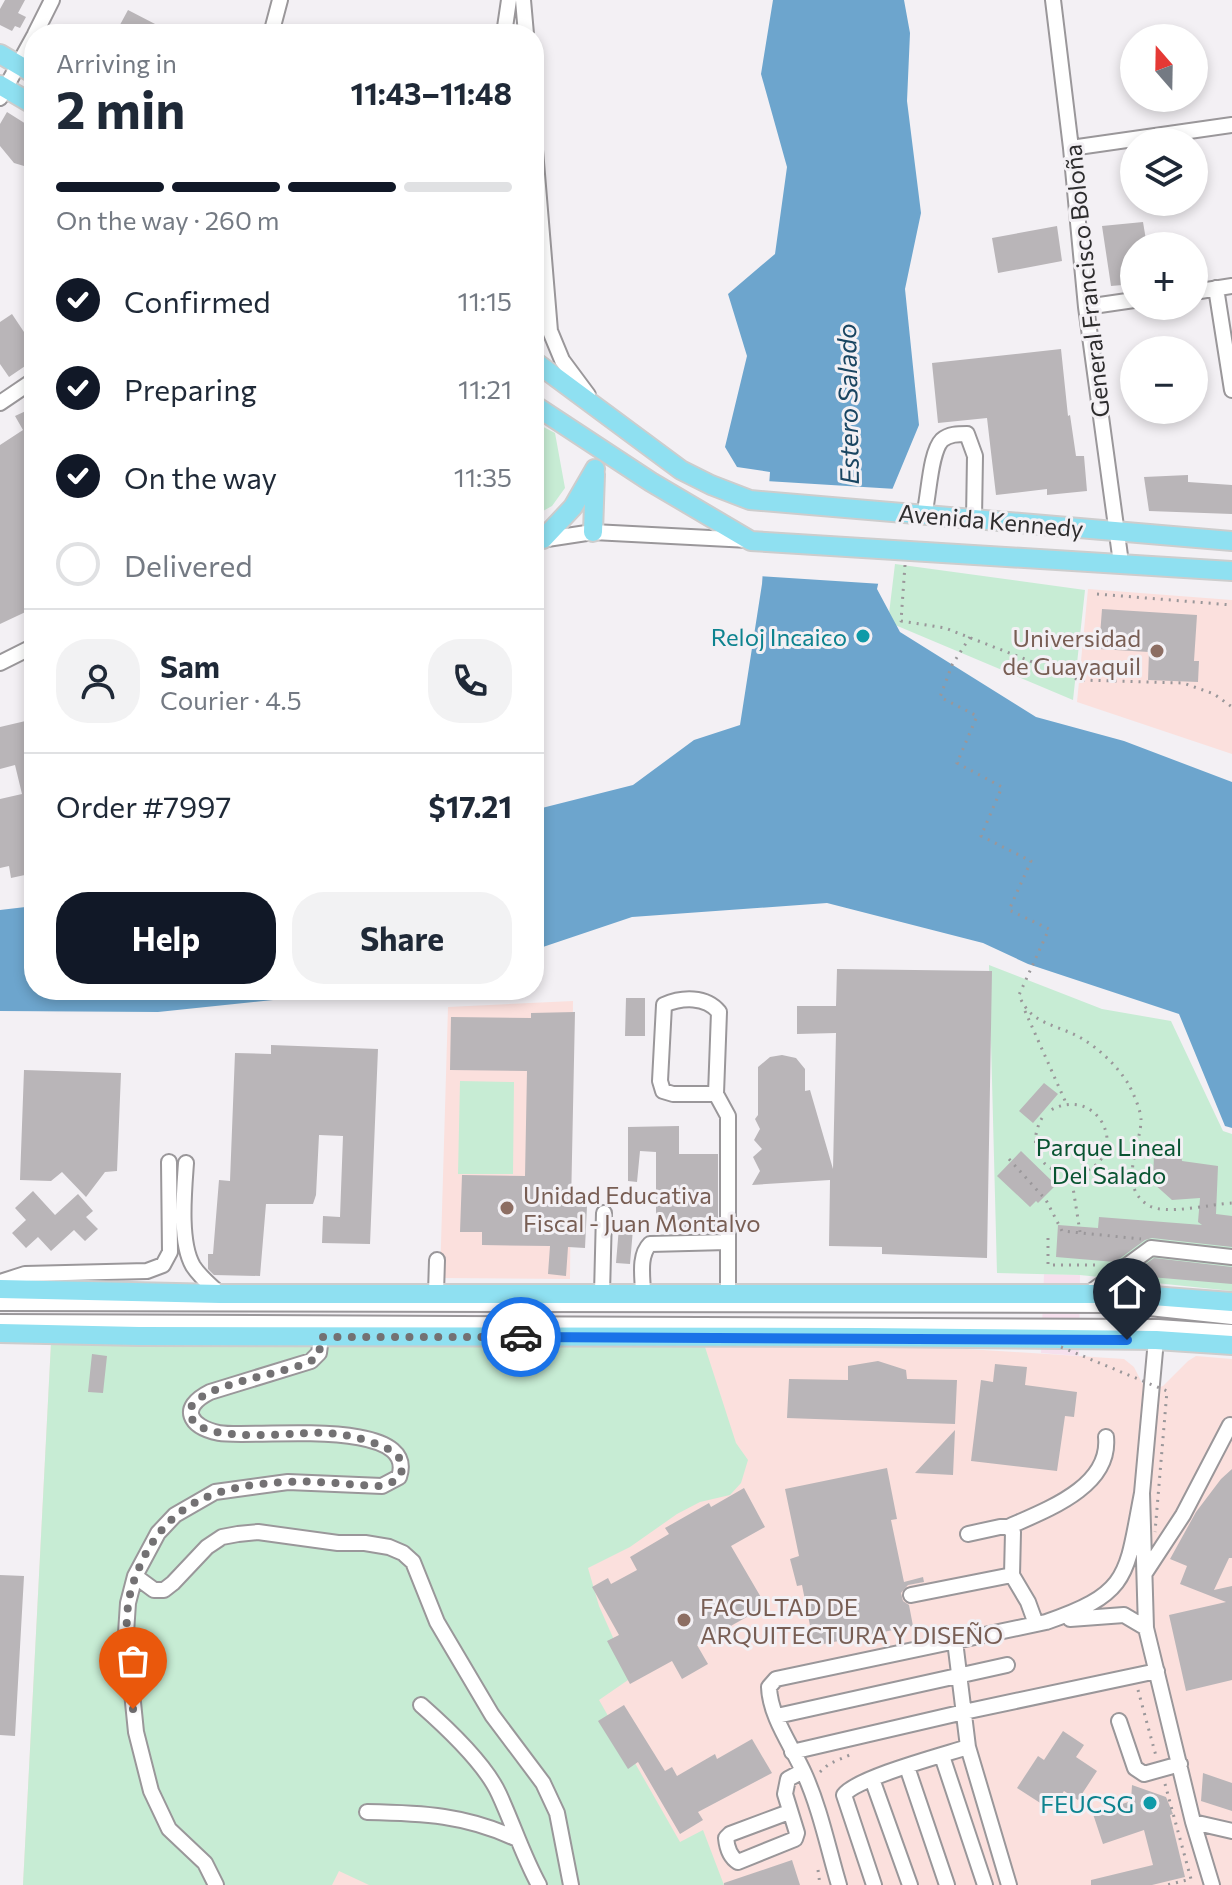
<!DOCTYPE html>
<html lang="en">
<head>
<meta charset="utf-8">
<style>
  :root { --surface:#fff; --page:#f2f2f3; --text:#1f2937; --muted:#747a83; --line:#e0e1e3; --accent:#111827 }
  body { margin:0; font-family:Commissioner,sans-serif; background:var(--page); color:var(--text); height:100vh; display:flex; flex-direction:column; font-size:30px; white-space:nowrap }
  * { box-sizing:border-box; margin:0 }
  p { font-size:26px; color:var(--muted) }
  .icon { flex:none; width:44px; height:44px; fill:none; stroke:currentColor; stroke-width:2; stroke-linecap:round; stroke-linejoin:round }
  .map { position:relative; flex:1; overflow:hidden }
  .drawer { position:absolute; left:24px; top:24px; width:520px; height:976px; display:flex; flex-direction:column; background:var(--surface); border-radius:32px; box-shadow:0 4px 12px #0003 }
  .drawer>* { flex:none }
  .needle { width:52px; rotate:340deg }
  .buttons { position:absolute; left:1120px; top:24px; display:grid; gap:16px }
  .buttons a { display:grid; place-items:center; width:88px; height:88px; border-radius:50%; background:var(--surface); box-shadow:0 4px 12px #0003; font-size:40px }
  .pin { position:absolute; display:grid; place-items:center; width:68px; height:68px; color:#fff; margin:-82px -34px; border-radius:50% 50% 50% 0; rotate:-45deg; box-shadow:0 0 8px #0007 }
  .pin .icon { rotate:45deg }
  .courier { position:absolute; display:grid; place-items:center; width:80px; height:80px; margin:-40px; border:6px solid #1a73e8; border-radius:50%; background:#fff; color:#222; box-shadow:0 2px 10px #0007 }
  .overview em { font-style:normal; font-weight:700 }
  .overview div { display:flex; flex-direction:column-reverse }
  .overview { display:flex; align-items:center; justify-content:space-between; height:136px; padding:0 32px }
  h1 { font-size:52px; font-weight:700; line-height:60px }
  .bar { display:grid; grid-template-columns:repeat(4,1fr); gap:12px 8px; align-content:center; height:96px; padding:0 32px }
  .bar i { height:10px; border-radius:6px; background:var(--line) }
  .bar .selected { background:var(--accent) }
  .bar p { grid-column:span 4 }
  .line { display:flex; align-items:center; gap:20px; padding:0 32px; border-top:2px solid var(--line) }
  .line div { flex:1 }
  .round { display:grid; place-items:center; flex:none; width:84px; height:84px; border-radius:32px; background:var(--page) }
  ol { padding:0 32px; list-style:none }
  li { display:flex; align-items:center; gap:24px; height:88px }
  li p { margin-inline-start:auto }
  li .icon { padding:8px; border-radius:50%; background:var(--accent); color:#fff; stroke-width:4 }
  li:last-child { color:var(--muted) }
  li i { width:44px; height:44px; border:4px solid var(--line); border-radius:50% }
  .primary-button { display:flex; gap:16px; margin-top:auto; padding:16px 32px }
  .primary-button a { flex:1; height:92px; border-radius:32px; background:var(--accent); color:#fff; font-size:32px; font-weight:700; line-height:92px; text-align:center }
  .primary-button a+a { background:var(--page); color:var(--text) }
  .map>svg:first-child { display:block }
  .commercial { fill:#f6e0ed }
  .education { fill:#fbe0dd }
  .green { fill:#c7ecd4 }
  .water { fill:#6da5cd }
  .pier { fill:#f3f0f4 }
  .building { fill:#b9b5b8 }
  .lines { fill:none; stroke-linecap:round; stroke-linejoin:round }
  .minor-casing { stroke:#9a979a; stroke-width:18 }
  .major-casing { stroke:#cdcdcd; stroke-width:22 }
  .path { stroke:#9a979a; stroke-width:3; stroke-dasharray:2 6; stroke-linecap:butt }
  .minor { stroke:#fff; stroke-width:14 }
  .major { stroke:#8fe0f1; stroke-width:18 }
  .path-bridge { stroke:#9a979a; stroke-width:3; stroke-dasharray:2 6; stroke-linecap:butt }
  .done { stroke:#737173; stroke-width:8; stroke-dasharray:0 14.4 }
  .route { stroke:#1a73e8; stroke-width:10 }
  .culture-dot { fill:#0f9aa8; stroke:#f3f0f4; stroke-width:3 }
  .education-dot { fill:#8d6e63; stroke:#f3f0f4; stroke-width:3 }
  .labels { text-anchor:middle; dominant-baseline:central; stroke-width:6; stroke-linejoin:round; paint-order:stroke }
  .street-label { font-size:24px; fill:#2e2d2e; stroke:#f3f0f4 }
  .culture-label { font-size:24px; fill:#0d838f; stroke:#f3f0f4; text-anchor:end }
  .education-label { font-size:24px; fill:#785e54; stroke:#f3f0f4; text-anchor:start }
  .park-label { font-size:24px; fill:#085431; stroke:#f3f0f4 }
  .water-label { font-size:26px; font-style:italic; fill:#194561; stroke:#f3f0f4 }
</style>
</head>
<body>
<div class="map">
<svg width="1232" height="1885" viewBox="0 0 1232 1885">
  <rect width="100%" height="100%" fill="#f3f0f4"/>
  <path class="commercial" d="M1044,1274l36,1 -1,81 -38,-3z"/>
  <path class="education" d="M1088,589l144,11v154l-155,-52z
    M573,1001l-3,278 -130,-1 8,-271z
    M51,1343l901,5 172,11 10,8 8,16 11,6 10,-3 25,-25 8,-5 36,3v526h-1209z"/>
  <path class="green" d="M534,422l21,11 10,55 -13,18 -18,10z
    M895,564l190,26 -12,110 -185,-78z
    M989,965l113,44 69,12 52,110 9,3v157l-152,-16 -83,-2z
    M460,1081l54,1 -1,92h-55z
    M51,1343l654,4 31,96 12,17 -7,23 -11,12 -30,7 -23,12 -47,33 -42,21 11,38 32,72 -32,22 81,142 23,-12 21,55h-355l-30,-14 -7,14h-309z"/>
  <path class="water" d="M773,0h131l6,33 -3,68 14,112 -16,76 14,136 -27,65 -9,72 -6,27 23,43 136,85 88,24 108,41v346l-7,-2 -46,-112 -151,-50 -45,-21 -156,-40 -195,14 -98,33v-140l99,-25 61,-45 46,-15 22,-141 8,-112 -33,-5 -12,-20 22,-91 -19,-62 47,-40 12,-87 -26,-93z
    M34,906v84h334l-210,22 -158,-1v-101z"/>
  <path class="pier" d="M766,481l130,8 -14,95 -123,-8z"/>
  <path class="building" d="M5,0h20l-7,13 8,4 -6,11 -5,-2 -3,5 -12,-6v-16z
    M128,10l29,15 -5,9h-37z
    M7,112l27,17v40l-20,-6 -14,-17v-22z
    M1143,222l4,24h-13v38l-23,2 -9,-60z
    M1057,226l5,35 -64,12 -6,-35z
    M12,314l22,33v13l-25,17 -9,-13v-42z
    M1061,349l7,67 2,-1 6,41h8l3,35 -40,4v-6l-51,6 -9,-77 -49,5 -6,-60z
    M28,410l6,11v97l-7,3 7,16v71l-34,16v-179l23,-15 -8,-14z
    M1188,475v7l44,3v29l-83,-3 -5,-34z
    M1102,609l95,6 -3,46h5l-1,21 -50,-2 1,-28 -50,-3z
    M34,719v105h-9l9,49 -23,5 -2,-12 -9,2v-69l22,-5 -7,-29 -15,4v-42z
    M837,969l155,2 -5,287 -105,-4v-7l-53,-1 1,-66 -78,5 8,-14 -7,-14 9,-8 -8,-9 6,-11 -5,-10 3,-4v-48l12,-10 12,-2 14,3 9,11v22l5,-1 23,79 3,-136 -39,1v-28h39z
    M626,998h19v38h-20z
    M575,1012l-4,193 16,1 -2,42 -17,-1 -2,29 -18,-2 2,-28 -68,-1v-13h-22l2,-57 63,1 2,-105 -77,-1 1,-53 80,1v-5z
    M271,1045l107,4 -8,195 -48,-1 1,-27 17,1 3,-81 -24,-1 -3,60 -3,9h-47l-6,72 -46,-1 -6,-6v-15h5l6,-74 11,1 5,-128 36,1z
    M24,1070l97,3 -4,98 -12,1 -19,25 -24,-25 -11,9 -31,-1z
    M1044,1083l14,11 -25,29 -14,-12z
    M679,1126v28h39v74l-62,1v-77l-16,-1 -3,31 -9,-1v-54z
    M1021,1151l35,34 -18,18 -2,-2 -6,6 -33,-31z
    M1181,1151l1,10 36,5 -2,48 16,2v31l-80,-9 -7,2 -30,22 -59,-5 2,-32 40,3 1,-11 103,8 -4,-3 2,-24 -28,2 -19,-17 1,-29z
    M33,1191l22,24 23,-21 15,17 -7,6 12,12 -13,12 -11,-11 -23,21 -13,-14 -12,11 -14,-15 14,-13 -11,-12z
    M619,1227l14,2 -3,35 -14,-1z
    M1154,1258l78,9v17l-93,-8 1,-8z
    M92,1354l15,2 -4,37 -15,-1z
    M878,1361l28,9 1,9 50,1 -2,44 -168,-6 2,-39 59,1v-14z
    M995,1364l32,3 -2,18 52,7 -3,25 -9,-1 -8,55 -86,-10 10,-81 12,2z
    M955,1430l-2,45 -38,-2z
    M887,1468l10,51 -6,1 13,62 19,-5 1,5 -16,3 -7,8 2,8 6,4 4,21 -99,20 -12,-61 -5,1 -7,-27 9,-3 -14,-67z
    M1232,1469v89h-3l-15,32 18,-4v94l-46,11 -17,-76 57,-13 -46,-18 7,-18 -17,-7 26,-47 25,-33z
    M744,1488l21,39 -34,19 35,60 -69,39 11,19 -26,15 -10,-18 -42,23 -23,-43 12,-6 -27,-48 16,-9 3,6 26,-14 -7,-13 39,-23 -4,-6 44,-25 2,4z
    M0,1575l24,1 -9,160 -15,-1z
    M624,1705l41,66 7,-4 5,9 38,-22 2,5 35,-20 20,34 -74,39 5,8 -23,14 -42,-72 -10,7 -30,-48z
    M1063,1731l21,14 -8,12 21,14 -19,29 -14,-9 -8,12 -3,-2 -5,7 -31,-20 21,-32 6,4z
    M1203,1773l29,10v28l-31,-10z
    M1132,1785l34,12 7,17 -3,1 15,62 -33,8h-61v-5l62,-15 -9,-35 -41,14 -10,-30 38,-13z
    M792,1860l8,25h-76v-2z"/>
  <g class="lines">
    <g class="minor-casing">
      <path id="minor" d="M523,0l3,34
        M1053,0l18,148 15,159 35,256
        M35,34l17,-34
        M271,34l9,-34
        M504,34l5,-34
        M0,98l34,-62
        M534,138l16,193 12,29 26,35
        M1071,148l161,-23
        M1216,288l16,102
        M1194,292l38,-6
        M1086,307l48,-7
        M0,403l34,-23
        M924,515c5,-19 6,-63 18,-75 7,-6 16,-6 25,-6l8,22 -1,63
        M534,541l59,-9 156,8
        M0,663l34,-17
        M716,1094h-43l-10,-3 -3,-10 4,-76c18,-8 42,-9 55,7l-3,82 12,22v179
        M186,1163c-2,28 -7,79 7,103 7,11 17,19 27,28
        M0,1282l25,-8 122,-3 16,-6 7,-13 -1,-90
        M436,1293l1,-33
        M602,1294l2,-81
        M643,1294c0,-15 -5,-38 7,-50l77,-2
        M1088,1294l63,-46 81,9
        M0,1303l1122,2 110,12
        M0,1322l1158,5 74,5
        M1156,1340l-14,153 4,135 47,194 19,63
        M1008,1527c38,-17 103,-40 98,-90
        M968,1534l32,-7h8l5,5 -1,43 16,27 8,22
        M1145,1573l38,-58 47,-90
        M135,1576l19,14h10l9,-7 34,-36 15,-10 16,-3 20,-2 80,11h27l24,4 14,6 10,9 24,60 55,93 51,68 14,30 14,72
        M911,1595l101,-20
        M1070,1619l54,-4 22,13
        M955,1641l13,106 41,138
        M421,1705c25,22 64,58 78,89 14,30 24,62 40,91
        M777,1716l230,-51
        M1119,1721l16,47 9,6 36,-10
        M792,1752l172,-40 193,-41
        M942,1756l43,129
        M907,1767l40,118
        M872,1779l38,106
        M367,1812c56,1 99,3 150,27
        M789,1812l-59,22 -4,4c1,10 4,19 12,24l57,-23 2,-6 -12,-39 3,-15 15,-8
        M1193,1822l39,9
        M216,1885l-11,-22 -36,-34 -18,-38 -15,-59 -10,-99 2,-30 7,-27 23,-43 17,-18 40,-23 73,-10 94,4 17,-9c21,-62 -150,-38 -180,-44 -29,-6 -41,-25 -9,-41l101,-31 8,-8 2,-16
        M839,1885c-11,-37 -19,-77 -35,-112 -12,-27 -34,-56 -35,-86l7,-8 270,-57c85,-29 80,-47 96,-129
        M874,1885l-30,-90c12,-17 99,-40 124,-48"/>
    </g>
    <g class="major-casing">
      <path id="major" d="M0,54l34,20
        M0,85l34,20
        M534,361l147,109 30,15 39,15 482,41
        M534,405l117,77 100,59 481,30
        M593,532l2,-58
        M543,539l30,-32 22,-38
        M0,1289l220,5h906l106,8
        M0,1333l139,3 726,1 291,3 76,5"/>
    </g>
    <path class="path" d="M905,565l-4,56 44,7 134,52 104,3 31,11 18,13
      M1097,594l135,11
      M970,637l-18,28 -12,32 37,19 -20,47 45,24 -21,49 50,25 -22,49 40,19 -30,66c11,30 38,29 62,43 19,11 37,29 48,47 4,8 12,25 12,35 0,25 -24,66 7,85 17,11 63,-1 84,-2
      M1025,1011l41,92
      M1042,1118c-11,19 -9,43 14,53 9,5 21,5 30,0 45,-20 11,-88 -37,-60
      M1009,1159l37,41 16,31 79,8
      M1071,1175l9,57
      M1048,1238v27h53
      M1138,1690l18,66
      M820,1772l9,-8 23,-10
      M1165,1784l26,95 -24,6
      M818,1870l2,15"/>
    <use href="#minor" class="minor"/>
    <use href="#major" class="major"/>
    <path class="path-bridge" d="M1061,1347l106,44 -12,141"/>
  </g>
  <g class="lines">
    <path class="done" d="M133,1709c-4,-34 -9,-69 -5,-103 2,-17 8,-32 15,-47 30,-60 78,-73 141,-77 32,-2 65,3 98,4 9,-3 20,-6 20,-19 0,-11 -11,-17 -20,-21 -17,-7 -34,-11 -53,-13 -28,-2 -122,12 -137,-14 -19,-34 105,-45 122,-60 7,-6 6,-14 7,-22h200"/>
    <path class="route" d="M521,1337l606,3"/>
  </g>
  <g class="culture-dot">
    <circle cx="863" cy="636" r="8"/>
    <circle cx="1150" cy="1803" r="8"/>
  </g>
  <g class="education-dot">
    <circle cx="1157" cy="651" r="8"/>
    <circle cx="507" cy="1208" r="8"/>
    <circle cx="684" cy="1620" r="8"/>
  </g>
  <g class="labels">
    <g class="street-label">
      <text transform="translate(1086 281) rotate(-96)">General Francisco Boloña</text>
      <text transform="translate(991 520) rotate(5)">Avenida Kennedy</text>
    </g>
    <g class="culture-label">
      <text x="847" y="636">Reloj Incaico</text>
      <text x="1134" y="1803">FEUCSG</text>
    </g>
    <g class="education-label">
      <text x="1141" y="637" text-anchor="end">Universidad<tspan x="1141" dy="28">de Guayaquil</tspan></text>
      <text x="523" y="1194">Unidad Educativa<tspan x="523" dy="28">Fiscal - Juan Montalvo</tspan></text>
      <text x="700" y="1606">FACULTAD DE<tspan x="700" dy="28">ARQUITECTURA Y DISEÑO</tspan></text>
    </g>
    <g class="park-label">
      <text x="1109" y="1146">Parque Lineal<tspan x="1109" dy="28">Del Salado</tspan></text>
    </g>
    <g class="water-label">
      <text transform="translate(847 404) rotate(-91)">Estero Salado</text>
    </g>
  </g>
</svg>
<div class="buttons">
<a><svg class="needle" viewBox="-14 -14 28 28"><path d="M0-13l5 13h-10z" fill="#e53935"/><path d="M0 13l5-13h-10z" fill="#747a83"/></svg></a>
<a><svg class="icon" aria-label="layers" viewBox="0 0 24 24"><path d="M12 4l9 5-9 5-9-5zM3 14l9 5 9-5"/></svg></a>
<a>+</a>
<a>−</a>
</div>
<div class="pin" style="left:133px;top:1709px;background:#ea580c"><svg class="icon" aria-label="bag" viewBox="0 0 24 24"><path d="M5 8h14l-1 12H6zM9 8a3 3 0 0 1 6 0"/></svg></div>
<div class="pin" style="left:1127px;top:1340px;background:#1f2937"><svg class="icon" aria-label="home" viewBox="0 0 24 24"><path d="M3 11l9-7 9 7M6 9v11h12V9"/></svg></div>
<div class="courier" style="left:521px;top:1337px"><svg class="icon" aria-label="car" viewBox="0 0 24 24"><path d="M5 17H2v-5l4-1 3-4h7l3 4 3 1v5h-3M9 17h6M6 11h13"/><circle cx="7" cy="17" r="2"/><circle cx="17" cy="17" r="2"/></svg></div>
<section class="drawer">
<div class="overview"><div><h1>2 min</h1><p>Arriving in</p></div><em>11:43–11:48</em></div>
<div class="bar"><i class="selected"></i><i class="selected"></i><i class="selected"></i><i></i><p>On the way · 260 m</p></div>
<ol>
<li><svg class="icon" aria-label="check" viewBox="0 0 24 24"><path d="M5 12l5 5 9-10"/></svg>Confirmed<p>11:15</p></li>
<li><svg class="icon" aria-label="check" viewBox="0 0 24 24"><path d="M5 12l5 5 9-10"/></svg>Preparing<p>11:21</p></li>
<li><svg class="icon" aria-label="check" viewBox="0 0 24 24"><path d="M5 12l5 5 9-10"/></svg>On the way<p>11:35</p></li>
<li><i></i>Delivered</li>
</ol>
<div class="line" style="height:144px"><a class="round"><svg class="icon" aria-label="person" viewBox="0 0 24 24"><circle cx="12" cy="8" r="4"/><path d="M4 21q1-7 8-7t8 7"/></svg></a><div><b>Sam</b><p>Courier · 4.5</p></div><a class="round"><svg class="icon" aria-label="phone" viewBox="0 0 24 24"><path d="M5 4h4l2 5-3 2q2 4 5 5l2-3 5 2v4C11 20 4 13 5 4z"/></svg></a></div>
<div class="line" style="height:104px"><div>Order #7997</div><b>$17.21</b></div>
<div class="primary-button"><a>Help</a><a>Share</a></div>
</section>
</div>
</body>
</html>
